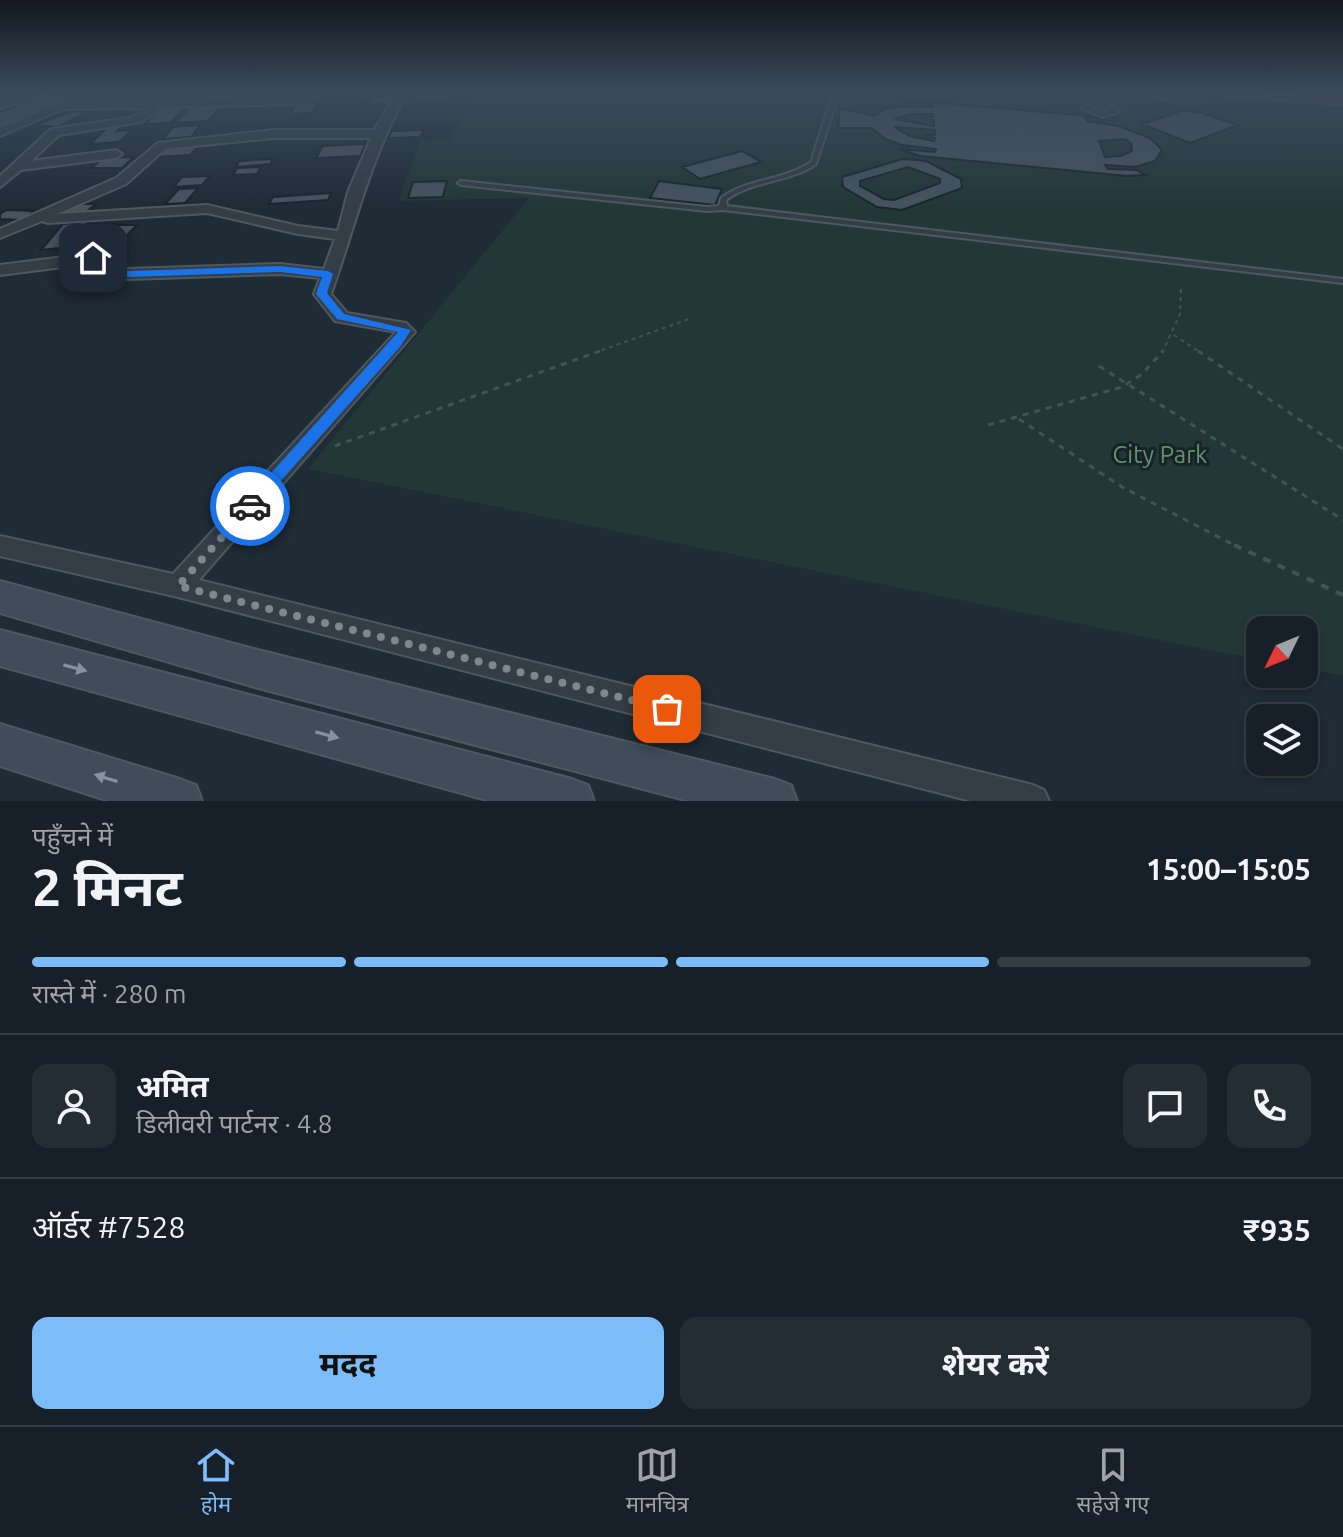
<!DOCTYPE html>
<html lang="hi">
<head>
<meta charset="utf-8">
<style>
  :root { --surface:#172028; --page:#242d34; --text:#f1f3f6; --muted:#9ea3a8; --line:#363e45; --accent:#7cbcf8 }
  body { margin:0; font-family:Ubuntu,"Noto Sans Devanagari",sans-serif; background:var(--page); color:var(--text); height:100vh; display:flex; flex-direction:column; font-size:30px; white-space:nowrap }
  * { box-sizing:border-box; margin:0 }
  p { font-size:26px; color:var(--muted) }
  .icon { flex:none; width:44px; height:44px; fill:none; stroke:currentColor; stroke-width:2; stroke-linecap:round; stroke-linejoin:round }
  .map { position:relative; height:801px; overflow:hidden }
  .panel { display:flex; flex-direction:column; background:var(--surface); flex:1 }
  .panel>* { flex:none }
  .needle { width:52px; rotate:227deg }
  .fabs { position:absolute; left:1246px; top:616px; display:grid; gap:16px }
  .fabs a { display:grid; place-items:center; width:72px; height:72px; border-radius:16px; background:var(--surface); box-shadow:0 4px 12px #0003,0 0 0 2px var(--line); font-size:40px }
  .pin { position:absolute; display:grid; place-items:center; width:68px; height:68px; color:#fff; margin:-34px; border-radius:16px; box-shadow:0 4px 12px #0006 }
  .courier { position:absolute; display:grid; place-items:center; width:80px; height:80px; margin:-40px; border:6px solid #1a73e8; border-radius:50%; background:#fff; color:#222; box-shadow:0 2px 10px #0007 }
  .head em { font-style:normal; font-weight:700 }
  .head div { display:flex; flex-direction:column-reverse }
  .head { display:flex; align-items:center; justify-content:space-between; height:136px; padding:0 32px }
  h1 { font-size:52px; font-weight:700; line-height:60px }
  .bar { display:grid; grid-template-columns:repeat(4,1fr); gap:12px 8px; align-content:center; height:96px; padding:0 32px }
  .bar i { height:10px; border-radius:6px; background:var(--line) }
  .bar .on { background:var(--accent) }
  .bar p { grid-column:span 4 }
  .line { display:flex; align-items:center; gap:20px; padding:0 32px; border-top:2px solid var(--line) }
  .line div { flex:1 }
  .round { display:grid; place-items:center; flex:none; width:84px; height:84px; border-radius:16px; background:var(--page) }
  .action { display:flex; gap:16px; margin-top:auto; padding:16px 32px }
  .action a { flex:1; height:92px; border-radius:16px; background:var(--accent); color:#111; font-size:32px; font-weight:700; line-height:92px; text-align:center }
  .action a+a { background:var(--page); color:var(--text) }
  .dock { display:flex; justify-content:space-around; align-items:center; height:112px; border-top:2px solid var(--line); background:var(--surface); font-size:22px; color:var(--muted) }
  .dock a { display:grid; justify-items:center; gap:4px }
  .dock .on { color:var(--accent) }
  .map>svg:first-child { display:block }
  .green { fill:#223837 }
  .building { fill:#45535f; stroke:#1a242c; stroke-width:2; fill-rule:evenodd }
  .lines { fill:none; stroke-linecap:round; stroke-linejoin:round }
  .lane-casing { stroke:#4d5861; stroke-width:4 }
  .street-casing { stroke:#4d5861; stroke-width:4 }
  .secondary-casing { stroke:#4d5861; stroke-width:4 }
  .path-far2 { stroke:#405555; stroke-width:2; stroke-dasharray:4 4; stroke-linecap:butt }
  .path-far1 { stroke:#405555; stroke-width:3; stroke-dasharray:6 6; stroke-linecap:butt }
  .path { stroke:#405555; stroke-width:4; stroke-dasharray:8 8; stroke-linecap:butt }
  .lane { fill:#323d46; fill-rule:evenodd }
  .street { fill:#323d46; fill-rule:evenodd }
  .secondary { fill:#404d59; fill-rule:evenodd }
  .oneway { fill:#86939e }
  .route { fill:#1a73e8 }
  .done { stroke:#7b8791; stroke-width:8; stroke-dasharray:0 14.4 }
  .labels { text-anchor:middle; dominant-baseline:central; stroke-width:6; stroke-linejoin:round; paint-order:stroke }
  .park-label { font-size:24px; fill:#649369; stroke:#18222a }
</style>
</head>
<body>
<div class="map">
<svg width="1343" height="801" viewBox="0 0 1343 801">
  <rect width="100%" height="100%" fill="#1f2b35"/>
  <path class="green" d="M475,93h692l176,14v569l-39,-8v-38h-44v30l-952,-191 221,-271 -131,3 22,-61 31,-1z"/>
  <path class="building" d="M339,93h59l-4,10 -32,2 10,-3 4,-8 -39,1z
    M405,93h43l-3,8 -26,1 -7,-2 3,-4h-11z
    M903,100l211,18 3,3 -32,-4 2,4 31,5 32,12 12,12 -7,11 -20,6 -30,-2 3,4 29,1 8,5 -18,1 -207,-20 -21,-7 36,3 1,-3 -34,-4 -17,-6 -13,-11h-34l2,-20 35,8 10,-7 21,-3 27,1 -1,-3 -31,-2zM912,114h21v3l-11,1 12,2v6l-39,-7zM894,127l41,3v5h-12l12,3 -1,3 -24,-5zM1125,139l6,4 1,8 -11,5 -16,1 -6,-16z
    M319,102l-7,11 -22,1 8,-11z
    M221,106l-13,15 -33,2 15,-16z
    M186,107l-16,16 -26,1 17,-16z
    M1184,110l17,3 37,12 -48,18 -48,-19z
    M73,111l14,1 -29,15 -23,-2z
    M200,125l-9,12 -28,2 10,-12z
    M109,126h13l-5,5 15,-1 -13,12 -29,2z
    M424,130l-4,7 -32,1 4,-7z
    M366,144l-6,12 -44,2 7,-12z
    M198,147l-8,8 -35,2 9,-9z
    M742,151l19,11 -61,17 -18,-12z
    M134,157l-12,11h-31l13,-10z
    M273,159l-3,5 -34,3 3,-6z
    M903,159l23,2 35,18 1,9 -60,22 -25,-3 -34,-20 -1,-10zM908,167l32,12v4l-46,17 -10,-1 -24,-13v-5z
    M261,167l-4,7 -24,1 4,-7z
    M210,176l-8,9 -28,2 8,-10z
    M447,181l-4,16 -35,1 5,-16z
    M659,181l63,8 -7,16 -65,-7z
    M198,188l-13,15 -20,1 14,-15z
    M331,193l-3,7 -59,4 4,-7z
    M75,204h21l-10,8 -22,1z
    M6,210l29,1 -13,9 -22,-1v-5z
    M88,222l-20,25 -27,3 22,-26z
    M117,225h20l-23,23h-21z"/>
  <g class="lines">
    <g class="lane-casing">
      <path id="lane" d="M833,93h6l-23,71c-27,19 -63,16 -90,36l1,6 616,73v4l-620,-73 -16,1 -246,-26 -3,-2 3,-2 246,26 12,-1 2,-8c27,-20 62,-17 90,-36z
        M1151,93h7l10,6 -5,1z
        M1094,102l17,4 8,6 -17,5 -20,-9zM1095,106l12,2 4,3 -8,2 -13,-5z"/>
    </g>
    <g class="street-casing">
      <path id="street" d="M29,93h16l-45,15v-7z
        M311,93h14l-25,11 -138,3 -21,15 -82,13 -28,26 85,-11 6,4 -6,4 -95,12 -21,17v-11l51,-47 83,-12 13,-9 -84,1 -63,27v-8l69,-29h8l1,3 220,-4z
        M397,93h10c-37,65 -51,131 -76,201l16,19 59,10 9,9 -216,248 834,205 11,5 5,11h-78l-793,-204 -178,-41v-20l173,38 223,-242 -61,-11 -21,-27 6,-16 -40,-4 -152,5 -19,-5 -7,-12 -102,13v-10l104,-13 12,5 5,11 7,1 152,-5 44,5 11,-30 -37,-5 -91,-21 -159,10 -6,-2 -42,17v-9l116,-51 42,-35 115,-13h101zM273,138h98l-23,54 -10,39 -40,-5 -91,-21 -150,9 69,-30 39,-35z
        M1225,93l118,5v6l-113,-8z"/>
    </g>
    <g class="secondary-casing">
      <path id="secondary" d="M56,93h20l-76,34v-11z
        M0,581l258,69 517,129 16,6 6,16h-108l-431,-113 -258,-75z
        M0,630l572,149 16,6 6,16h-104l-490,-135z
        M0,724l180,55 16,6 6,16h-93l-109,-35z"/>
    </g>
    <path class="path-far2" d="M1174,335l27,18
      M594,353l95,-34
      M1162,353l18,-39 1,-26"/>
    <path class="path-far1" d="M1198,351l145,98
      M1099,366l244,154
      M1019,419l103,68 116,60
      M988,425l134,-38 20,-13 21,-23
      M335,446l265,-95"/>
    <path class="path" d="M1234,545l109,50"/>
    <use href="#lane" class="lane"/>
    <use href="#street" class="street"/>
    <use href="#secondary" class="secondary"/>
  </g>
  <defs><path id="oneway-solid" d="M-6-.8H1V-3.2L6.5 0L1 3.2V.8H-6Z" transform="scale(2)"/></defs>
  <g class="oneway">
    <use href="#oneway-solid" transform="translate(75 668) rotate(15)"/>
    <use href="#oneway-solid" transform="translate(327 735) rotate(15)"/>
    <use href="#oneway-solid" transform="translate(106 778) rotate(-163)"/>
  </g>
  <linearGradient id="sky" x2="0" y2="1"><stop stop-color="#11181d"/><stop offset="0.45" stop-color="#3c4a5c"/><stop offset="1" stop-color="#3c4a5c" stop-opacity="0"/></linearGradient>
  <rect width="1343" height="205" fill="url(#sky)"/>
  <path class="route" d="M93,255l20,1 6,13 9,2 152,-5 48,5 5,3 -6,19 17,21 67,16 -11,17 -145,163 -5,2 -7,-6 2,-4 153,-170 -61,-13 -21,-25 6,-17 -42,-5 -152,5 -17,-3 -6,-13 -16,-1 -1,-2z"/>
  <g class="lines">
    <path class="done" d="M250,506l-72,80 489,123"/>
  </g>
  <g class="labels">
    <g class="park-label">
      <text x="1160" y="454">City Park</text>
    </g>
  </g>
</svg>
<div class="fabs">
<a><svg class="needle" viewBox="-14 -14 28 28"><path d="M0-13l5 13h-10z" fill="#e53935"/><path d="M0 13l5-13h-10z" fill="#9ea3a8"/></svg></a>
<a><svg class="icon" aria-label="layers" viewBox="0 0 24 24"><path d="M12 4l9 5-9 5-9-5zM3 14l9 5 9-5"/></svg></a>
</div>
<div class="pin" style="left:667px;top:709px;background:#ea580c"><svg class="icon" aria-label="bag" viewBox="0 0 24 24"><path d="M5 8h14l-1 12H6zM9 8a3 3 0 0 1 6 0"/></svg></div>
<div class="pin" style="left:93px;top:258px;background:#1f2937"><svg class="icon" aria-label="home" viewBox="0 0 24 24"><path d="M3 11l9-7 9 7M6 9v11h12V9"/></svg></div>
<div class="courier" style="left:250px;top:506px"><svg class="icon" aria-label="car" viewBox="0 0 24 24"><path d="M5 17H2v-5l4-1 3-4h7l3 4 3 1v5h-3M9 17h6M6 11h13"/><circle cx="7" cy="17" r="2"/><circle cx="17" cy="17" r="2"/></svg></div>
</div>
<section class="panel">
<div class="head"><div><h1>2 मिनट</h1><p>पहुँचने में</p></div><em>15:00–15:05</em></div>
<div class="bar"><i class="on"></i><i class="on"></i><i class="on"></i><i></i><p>रास्ते में · 280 m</p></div>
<div class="line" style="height:144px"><a class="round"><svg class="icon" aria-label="person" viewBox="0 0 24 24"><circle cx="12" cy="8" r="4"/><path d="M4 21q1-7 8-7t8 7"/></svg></a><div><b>अमित</b><p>डिलीवरी पार्टनर · 4.8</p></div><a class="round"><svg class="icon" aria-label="chat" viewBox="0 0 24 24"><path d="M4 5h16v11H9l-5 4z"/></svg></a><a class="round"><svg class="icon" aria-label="phone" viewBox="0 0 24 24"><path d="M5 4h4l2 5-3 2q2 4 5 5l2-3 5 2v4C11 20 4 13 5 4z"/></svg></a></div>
<div class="line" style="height:104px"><div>ऑर्डर #7528</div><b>₹935</b></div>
<div class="action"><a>मदद</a><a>शेयर करें</a></div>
</section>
<nav class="dock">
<a class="on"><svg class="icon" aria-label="home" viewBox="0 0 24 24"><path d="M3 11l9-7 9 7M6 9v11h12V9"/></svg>होम</a>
<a><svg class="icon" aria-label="map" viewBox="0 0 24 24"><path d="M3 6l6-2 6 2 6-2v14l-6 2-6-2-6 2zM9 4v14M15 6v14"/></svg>मानचित्र</a>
<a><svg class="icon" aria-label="saved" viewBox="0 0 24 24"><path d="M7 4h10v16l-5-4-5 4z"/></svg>सहेजे गए</a>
</nav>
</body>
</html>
